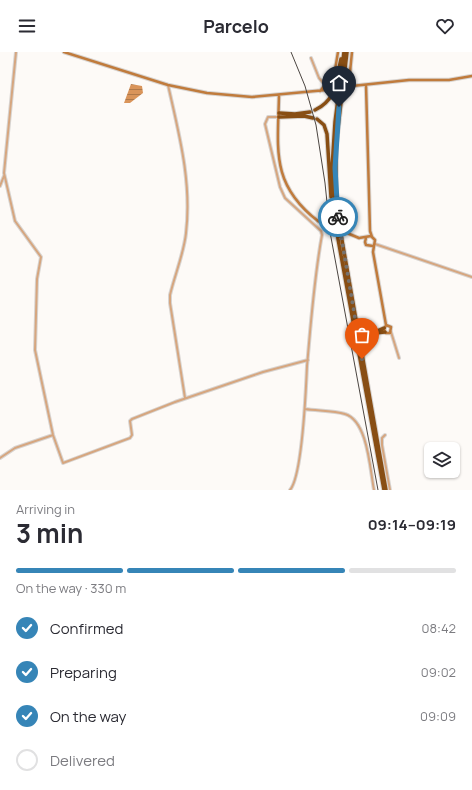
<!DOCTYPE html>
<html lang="en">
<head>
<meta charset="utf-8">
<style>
  :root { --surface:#fff; --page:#f7f7f7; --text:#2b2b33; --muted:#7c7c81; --line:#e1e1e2; --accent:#3685b7 }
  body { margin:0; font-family:Manrope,sans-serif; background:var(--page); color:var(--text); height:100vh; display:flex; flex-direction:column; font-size:15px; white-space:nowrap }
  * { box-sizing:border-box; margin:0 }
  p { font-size:13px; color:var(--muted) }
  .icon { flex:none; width:22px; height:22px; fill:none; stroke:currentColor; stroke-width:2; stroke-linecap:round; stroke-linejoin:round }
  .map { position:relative; height:438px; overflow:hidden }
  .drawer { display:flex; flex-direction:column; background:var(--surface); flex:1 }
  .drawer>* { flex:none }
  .controls { position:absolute; left:424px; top:390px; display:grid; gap:8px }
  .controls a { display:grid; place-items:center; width:36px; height:36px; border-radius:6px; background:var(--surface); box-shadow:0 1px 3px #0004; font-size:20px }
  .pin { position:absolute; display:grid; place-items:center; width:34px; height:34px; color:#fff; margin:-41px -17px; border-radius:50% 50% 50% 0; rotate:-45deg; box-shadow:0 0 4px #0007 }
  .pin .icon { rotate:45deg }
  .courier { position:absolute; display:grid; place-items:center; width:40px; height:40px; margin:-20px; border:3px solid #3685b7; border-radius:50%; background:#fff; color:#222; box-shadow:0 1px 5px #0007 }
  .overview em { font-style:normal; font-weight:700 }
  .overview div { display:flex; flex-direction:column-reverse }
  .overview { display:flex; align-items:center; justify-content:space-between; height:68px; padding:0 16px }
  h1 { font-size:26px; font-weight:700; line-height:30px }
  .bar { display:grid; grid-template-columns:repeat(4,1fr); gap:6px 4px; align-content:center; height:48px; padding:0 16px }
  .bar i { height:5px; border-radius:3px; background:var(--line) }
  .bar .current { background:var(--accent) }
  .bar p { grid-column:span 4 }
  ol { padding:0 16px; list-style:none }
  li { display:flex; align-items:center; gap:12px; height:44px }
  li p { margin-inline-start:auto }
  li .icon { padding:4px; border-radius:50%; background:var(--accent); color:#fff; stroke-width:4 }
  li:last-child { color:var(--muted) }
  li i { width:22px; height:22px; border:2px solid var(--line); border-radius:50% }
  header { display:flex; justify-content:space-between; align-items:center; height:52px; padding:0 16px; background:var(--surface); font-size:18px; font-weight:700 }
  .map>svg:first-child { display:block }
  .water { fill:url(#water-rules) }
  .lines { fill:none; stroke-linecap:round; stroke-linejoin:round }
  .street-casing { stroke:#d8d4d1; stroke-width:4 }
  .secondary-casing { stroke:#d8d4d1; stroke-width:4.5 }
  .highway-casing { stroke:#d8d4d1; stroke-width:5.5 }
  .street { stroke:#d6a67f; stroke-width:2 }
  .secondary { stroke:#c07b3c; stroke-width:2.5 }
  .highway { stroke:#884e14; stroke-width:3.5 }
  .rail { stroke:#4b4541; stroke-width:1 }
  .secondary-bridge-casing { stroke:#d8d4d1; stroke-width:4.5; stroke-linecap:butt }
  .secondary-bridge { stroke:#c07b3c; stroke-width:2.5 }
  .done { stroke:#76726e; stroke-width:4; stroke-dasharray:0 7.2 }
  .route { stroke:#3685b7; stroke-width:5 }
</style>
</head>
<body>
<header><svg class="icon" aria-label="menu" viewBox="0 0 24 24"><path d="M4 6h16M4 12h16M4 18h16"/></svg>Parcelo<svg class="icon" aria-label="heart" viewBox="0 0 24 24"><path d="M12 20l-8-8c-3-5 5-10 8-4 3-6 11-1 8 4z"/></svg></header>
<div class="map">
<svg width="472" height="438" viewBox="0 0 472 438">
  <defs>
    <pattern id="water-rules" width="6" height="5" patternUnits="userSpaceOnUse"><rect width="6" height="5" fill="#d9945a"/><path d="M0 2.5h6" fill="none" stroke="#b0794a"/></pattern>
  </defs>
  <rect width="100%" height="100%" fill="#fdfaf7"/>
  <path class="water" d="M131,32l11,2 1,7 -13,10h-6z"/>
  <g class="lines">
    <g class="street-casing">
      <path id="street" d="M16,0l-12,121 11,48 26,36 -4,22 -2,71 18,85 10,28 67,-25 2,-3 -2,-14 2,-2 43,-17 88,-30 45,-12
        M311,6l8,20 6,7
        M168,33c11,49 24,97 18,148 -2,20 -11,41 -16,62v8l15,95
        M279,65h-11l-3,7 15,63 5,11 36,33 1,4c-8,43 -11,87 -15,131 -1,23 -5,110 -17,124
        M0,134l4,-10
        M375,192l97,33
        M391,280l8,26
        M305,357c12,2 28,1 40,5 23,7 25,56 29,76
        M385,383l-3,3v7l8,45
        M0,406l15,-10 38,-13"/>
    </g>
    <g class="secondary-casing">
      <path id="secondary" d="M64,0l104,33 39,8 45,4 74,-7
        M349,30l3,-30
        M346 33a3 3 0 1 1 6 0a3 3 0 1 1-6 0Z
        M366,33l4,146 2,6
        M352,34l57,-6h40l23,-4
        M329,35l5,-11 4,-24
        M320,39l5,-6 4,2 -2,3 -3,-3
        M279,43c-1,54 -9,89 39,126
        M359,186l12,-2 4,4 -2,12 13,73 -2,5 2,3h4l1,-6 -5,-2
        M366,186l-1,4 1,3 7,1"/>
    </g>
    <g class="highway-casing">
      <path id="highway" d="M344,0l-9,70 -3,46 6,71 46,251
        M347,0l-11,93v61l50,284
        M315,58c22,-10 21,-30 26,-51
        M279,61l16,1 15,-2
        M279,65l25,-1 9,2
        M317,67l7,6 3,9 4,63
        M357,268c3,12 17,14 27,8
        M363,299c-2,-15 9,-18 22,-19"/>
    </g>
    <use href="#street" class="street"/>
    <use href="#secondary" class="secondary"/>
    <use href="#highway" class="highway"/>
    <path class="rail" d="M291,0l14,34 11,39 9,58 5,49 48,258"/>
    <g class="secondary-bridge-casing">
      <path id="secondary-bridge" d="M318,169l41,17"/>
    </g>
    <use href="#secondary-bridge" class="secondary-bridge"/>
  </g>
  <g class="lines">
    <path class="done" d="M338,165l24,142"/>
    <path class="route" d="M338,165l-3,-49 4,-61"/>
  </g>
</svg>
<div class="controls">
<a><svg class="icon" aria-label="layers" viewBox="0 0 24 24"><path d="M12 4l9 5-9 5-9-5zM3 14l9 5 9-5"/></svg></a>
</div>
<div class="pin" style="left:362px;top:307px;background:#ea580c"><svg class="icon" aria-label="bag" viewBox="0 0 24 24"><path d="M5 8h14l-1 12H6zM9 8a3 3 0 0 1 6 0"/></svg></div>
<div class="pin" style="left:339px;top:55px;background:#1f2937"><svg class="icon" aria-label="home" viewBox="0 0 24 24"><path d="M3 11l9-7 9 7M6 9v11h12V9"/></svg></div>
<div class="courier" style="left:338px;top:165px"><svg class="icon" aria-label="bike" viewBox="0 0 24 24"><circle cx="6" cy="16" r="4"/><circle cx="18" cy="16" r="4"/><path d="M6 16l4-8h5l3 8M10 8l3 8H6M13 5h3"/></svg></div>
</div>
<section class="drawer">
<div class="overview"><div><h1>3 min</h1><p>Arriving in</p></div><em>09:14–09:19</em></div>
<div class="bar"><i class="current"></i><i class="current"></i><i class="current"></i><i></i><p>On the way · 330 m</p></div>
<ol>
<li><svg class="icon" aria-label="check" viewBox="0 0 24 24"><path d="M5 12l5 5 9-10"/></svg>Confirmed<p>08:42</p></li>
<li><svg class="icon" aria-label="check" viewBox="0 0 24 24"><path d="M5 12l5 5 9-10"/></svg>Preparing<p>09:02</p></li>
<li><svg class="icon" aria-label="check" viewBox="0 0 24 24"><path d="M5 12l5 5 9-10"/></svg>On the way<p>09:09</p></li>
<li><i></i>Delivered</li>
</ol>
</section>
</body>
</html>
